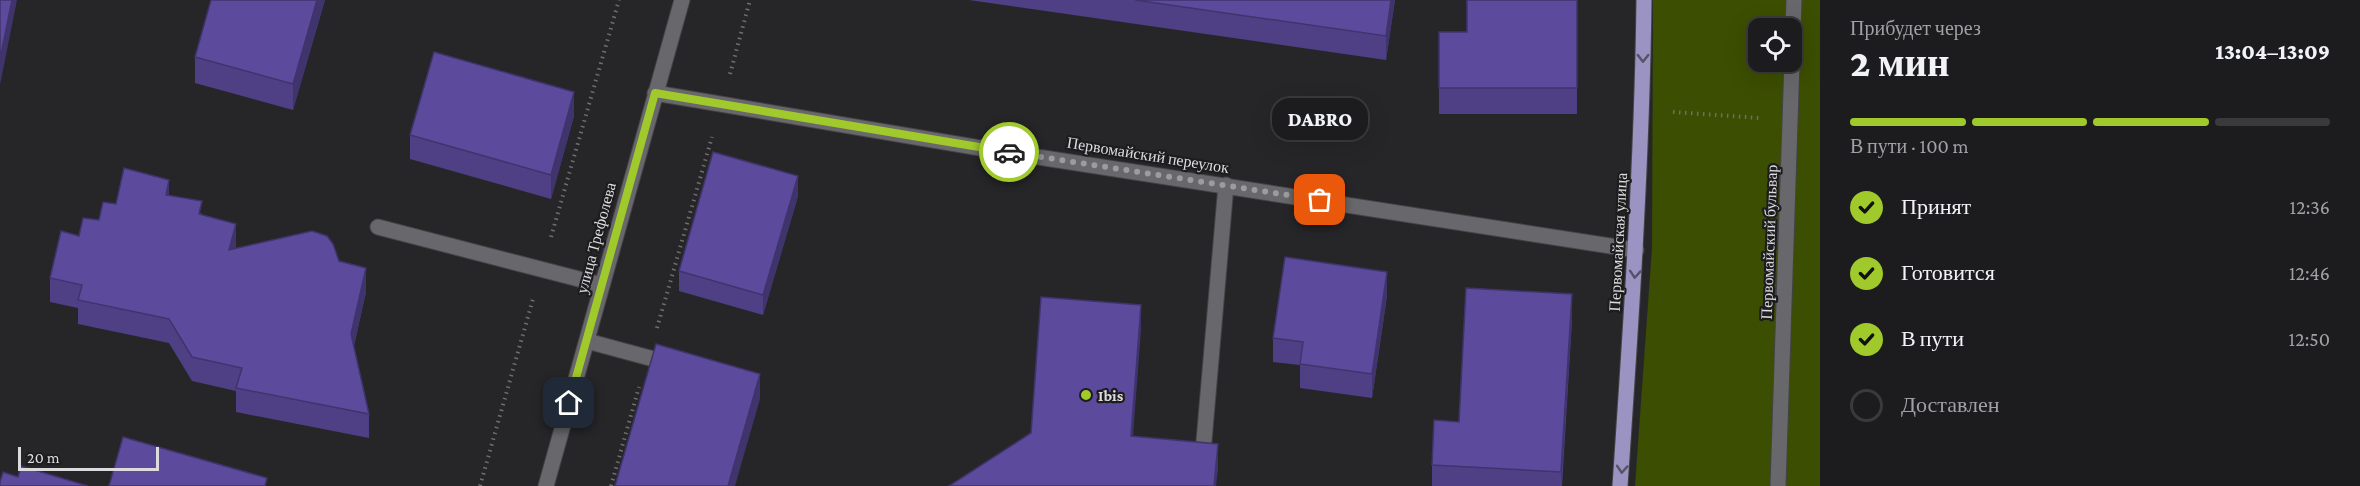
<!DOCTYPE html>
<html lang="ru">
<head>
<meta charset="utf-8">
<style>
  :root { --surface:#1c1c1f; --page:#29292c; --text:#f1f3f6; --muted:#a0a1a4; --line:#3a3a3d; --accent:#a0c92b }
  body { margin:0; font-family:"Crimson Pro",serif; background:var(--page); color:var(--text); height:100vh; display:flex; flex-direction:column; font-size:22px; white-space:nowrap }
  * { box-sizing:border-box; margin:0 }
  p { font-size:20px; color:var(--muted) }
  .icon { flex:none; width:33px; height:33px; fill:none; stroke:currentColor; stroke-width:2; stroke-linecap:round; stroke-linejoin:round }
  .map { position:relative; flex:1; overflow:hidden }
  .drawer { display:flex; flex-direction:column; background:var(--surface); width:540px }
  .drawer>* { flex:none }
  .fabs { position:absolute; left:1748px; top:18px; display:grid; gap:12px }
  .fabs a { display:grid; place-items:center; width:54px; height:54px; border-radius:12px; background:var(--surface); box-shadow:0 6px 24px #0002,0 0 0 2px var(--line); font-size:30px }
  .scale { position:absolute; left:18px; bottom:15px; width:141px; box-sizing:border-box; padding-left:6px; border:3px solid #dcdcde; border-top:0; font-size:16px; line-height:21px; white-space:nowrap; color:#dcdcde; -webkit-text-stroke:4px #1d1c1f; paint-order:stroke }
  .pin { position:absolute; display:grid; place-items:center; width:51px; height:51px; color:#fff; margin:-26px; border-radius:12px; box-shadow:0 3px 9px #0006 }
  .courier { position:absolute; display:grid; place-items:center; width:60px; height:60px; margin:-30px; border:4px solid #a0c92b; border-radius:50%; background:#fff; color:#222; box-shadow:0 2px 8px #0007 }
  .bubble { position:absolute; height:42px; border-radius:18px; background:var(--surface); box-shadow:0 6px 24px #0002,0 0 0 2px var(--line); font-size:20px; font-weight:800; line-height:42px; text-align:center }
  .summary em { font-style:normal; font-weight:800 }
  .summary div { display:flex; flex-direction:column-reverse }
  .summary { display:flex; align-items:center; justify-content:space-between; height:102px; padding:0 30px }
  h1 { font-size:39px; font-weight:800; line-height:45px }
  .bar { display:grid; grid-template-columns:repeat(4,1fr); gap:9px 6px; align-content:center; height:72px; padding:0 30px }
  .bar i { height:8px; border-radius:4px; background:var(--line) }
  .bar .active { background:var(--accent) }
  .bar p { grid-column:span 4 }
  ol { padding:0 30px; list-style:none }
  li { display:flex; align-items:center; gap:18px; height:66px }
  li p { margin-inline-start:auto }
  li .icon { padding:6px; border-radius:50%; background:var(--accent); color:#111; stroke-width:4 }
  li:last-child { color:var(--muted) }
  li i { width:33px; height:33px; border:3px solid var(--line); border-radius:50% }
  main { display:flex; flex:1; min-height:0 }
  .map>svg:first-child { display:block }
  .green { fill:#3c4e01; fill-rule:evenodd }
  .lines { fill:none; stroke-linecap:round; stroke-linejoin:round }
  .lane-casing { stroke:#444447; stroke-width:17 }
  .street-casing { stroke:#444447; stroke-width:17 }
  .secondary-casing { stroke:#444447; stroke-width:17 }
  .primary-casing { stroke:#444447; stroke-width:17 }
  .path { stroke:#6e6e71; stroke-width:4; stroke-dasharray:1.5 4.5; stroke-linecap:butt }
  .lane { stroke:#68676b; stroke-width:15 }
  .street { stroke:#68676b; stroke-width:15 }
  .secondary { stroke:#68676b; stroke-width:15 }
  .primary { stroke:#9b93c1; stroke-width:15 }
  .wall { fill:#4f4086 }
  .shaded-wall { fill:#40346d }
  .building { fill:#5c4a9c; stroke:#40346d; stroke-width:1.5 }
  .oneway { stroke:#565268 }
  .done { stroke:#9c9c9f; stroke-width:6; stroke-dasharray:0 10.8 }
  .route { stroke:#a0c92b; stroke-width:8 }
  .poi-dot { fill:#a0c92b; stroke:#1d1c1f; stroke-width:2 }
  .labels { text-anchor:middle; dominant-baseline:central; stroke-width:4.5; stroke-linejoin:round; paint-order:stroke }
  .street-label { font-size:16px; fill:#dcdcde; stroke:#1d1c1f }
  .poi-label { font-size:16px; font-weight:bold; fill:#dcdcde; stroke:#1d1c1f; text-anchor:start }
</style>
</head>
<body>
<main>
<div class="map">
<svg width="1820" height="486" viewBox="0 0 1820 486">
  <rect width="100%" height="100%" fill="#262629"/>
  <path class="green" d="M1653,0h167v486h-185l17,-238zM1758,28h33v34h-33z"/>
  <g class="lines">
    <g class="lane-casing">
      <path id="lane" d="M378,227l224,58
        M587,341l85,23
        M1204,441l22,-256"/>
    </g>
    <g class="street-casing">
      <path id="street" d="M655,93l331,56 650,101
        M1778,486l16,-486"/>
    </g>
    <g class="secondary-casing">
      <path id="secondary" d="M546,486l136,-486"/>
    </g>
    <g class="primary-casing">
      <path id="primary" d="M1620,486c11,-162 22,-324 24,-486"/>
    </g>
    <path class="path" d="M730,74l20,-74
      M1673,112l86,6
      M551,237l68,-237
      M657,328l55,-191
      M480,486l53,-187
      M611,486l28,-99"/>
    <use href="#lane" class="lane"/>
    <use href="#street" class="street"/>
    <use href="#secondary" class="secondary"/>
    <use href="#primary" class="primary"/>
  </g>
  <path class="wall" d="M325,0l-32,110 -98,-27v-26z
    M969,0h426l-9,60z
    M1577,0v114h-138v-82h28z
    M574,116l-23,83 -141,-40v-24z
    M169,195l33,19 34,35 103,12 27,31 -12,54 15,68v24l-133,-26v-21l-44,-10 -23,-38 -91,-19v-16l-28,-6v-24l29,-42 20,-16z
    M798,196l-35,119 -84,-24v-20z
    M1387,296l-15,102 -72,-10v-23l-27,-3v-24z
    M1572,320l-10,166h-130v-21l27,-43z"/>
  <path class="shaded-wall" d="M12,0h5l-17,85v-26z
    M317,0h8l-32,110v-26z
    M1391,0h4l-9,60v-24z
    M574,92v24l-23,83v-24z
    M798,176v20l-35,119v-20z
    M169,180v24l-3,-9z
    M236,224v24l-7,26v-24z
    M366,268v24l-15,66v-24z
    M1387,272v24l-15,102v-24z
    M1572,294v26l-11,166v-14z
    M1141,305v25l-10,132v-26z
    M760,374v25l-25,87h-7z
    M1218,444v26l-2,16h-2z"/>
  <path class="building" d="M0,0h12l-12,59z
    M211,0h106l-24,84 -98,-27z
    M1135,0h256l-5,36z
    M1467,0h110v88h-138v-56h28z
    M434,52l140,40 -23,83 -141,-40z
    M713,152l85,24 -35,119 -84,-24z
    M124,168l45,12 -3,15 36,6 -3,13 37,10 -7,26 83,-19 15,5 6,8 6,17 27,7 -15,66 18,80 -133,-26 6,-20 -50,-11 -23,-38 -91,-19 4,-15 -32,-7 11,-47 18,5 4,-18 16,2 4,-18 13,2z
    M1285,257l102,15 -15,102 -72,-10 3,-22 -30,-4z
    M1466,288l106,6 -11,178 -129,-7 2,-45 25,2z
    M1041,297l100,8 -10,131 87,8 -4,42h-265l82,-53z
    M656,344l104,30 -32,112h-113z
    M123,437l144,41 -2,8h-156z
    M21,466l67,20h-88v-4l3,-10 15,5z"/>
  <defs><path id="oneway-chevron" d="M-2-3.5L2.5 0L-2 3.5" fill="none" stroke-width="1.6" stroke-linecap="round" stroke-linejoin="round" transform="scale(1.5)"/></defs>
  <g class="oneway">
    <use href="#oneway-chevron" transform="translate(1643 58) rotate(91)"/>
    <use href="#oneway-chevron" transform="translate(1635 274) rotate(94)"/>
    <use href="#oneway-chevron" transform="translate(1622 469) rotate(94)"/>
  </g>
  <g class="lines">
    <path class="done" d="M1009,152l311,48"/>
    <path class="route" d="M569,403l86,-310 354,59"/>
  </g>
  <circle class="poi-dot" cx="1086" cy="395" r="6"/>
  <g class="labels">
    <g class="street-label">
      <text transform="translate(1148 155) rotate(9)">Первомайский переулок</text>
      <text transform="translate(596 238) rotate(-75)">улица Трефолева</text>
      <text transform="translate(1618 242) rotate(-87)">Первомайская улица</text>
      <text transform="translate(1769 242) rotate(-88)">Первомайский бульвар</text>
    </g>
    <g class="poi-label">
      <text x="1098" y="395">Ibis</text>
    </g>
  </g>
</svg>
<div class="fabs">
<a><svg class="icon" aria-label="locate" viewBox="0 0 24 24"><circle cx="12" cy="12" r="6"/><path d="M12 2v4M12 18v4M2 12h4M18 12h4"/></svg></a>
</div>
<div class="scale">20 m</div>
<div class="pin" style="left:1320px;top:200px;background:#ea580c"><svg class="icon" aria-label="bag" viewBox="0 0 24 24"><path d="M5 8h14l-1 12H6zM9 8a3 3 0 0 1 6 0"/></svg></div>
<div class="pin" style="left:569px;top:403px;background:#1f2937"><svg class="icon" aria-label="home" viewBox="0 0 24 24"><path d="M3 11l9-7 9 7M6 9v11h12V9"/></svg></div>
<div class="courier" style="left:1009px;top:152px"><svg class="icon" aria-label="car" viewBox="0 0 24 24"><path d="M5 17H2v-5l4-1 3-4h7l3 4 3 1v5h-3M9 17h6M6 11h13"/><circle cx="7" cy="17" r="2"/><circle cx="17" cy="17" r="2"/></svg></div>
<div class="bubble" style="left:1272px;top:98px;width:96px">DABRO</div>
</div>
<section class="drawer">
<div class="summary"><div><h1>2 мин</h1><p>Прибудет через</p></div><em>13:04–13:09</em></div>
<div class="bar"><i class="active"></i><i class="active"></i><i class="active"></i><i></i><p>В пути · 100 m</p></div>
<ol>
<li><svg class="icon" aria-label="check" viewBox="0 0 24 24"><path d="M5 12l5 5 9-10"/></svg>Принят<p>12:36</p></li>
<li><svg class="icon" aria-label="check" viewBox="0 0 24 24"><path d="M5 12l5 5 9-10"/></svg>Готовится<p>12:46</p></li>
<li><svg class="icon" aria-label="check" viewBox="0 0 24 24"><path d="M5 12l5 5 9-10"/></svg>В пути<p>12:50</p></li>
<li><i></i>Доставлен</li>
</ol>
</section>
</main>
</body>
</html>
